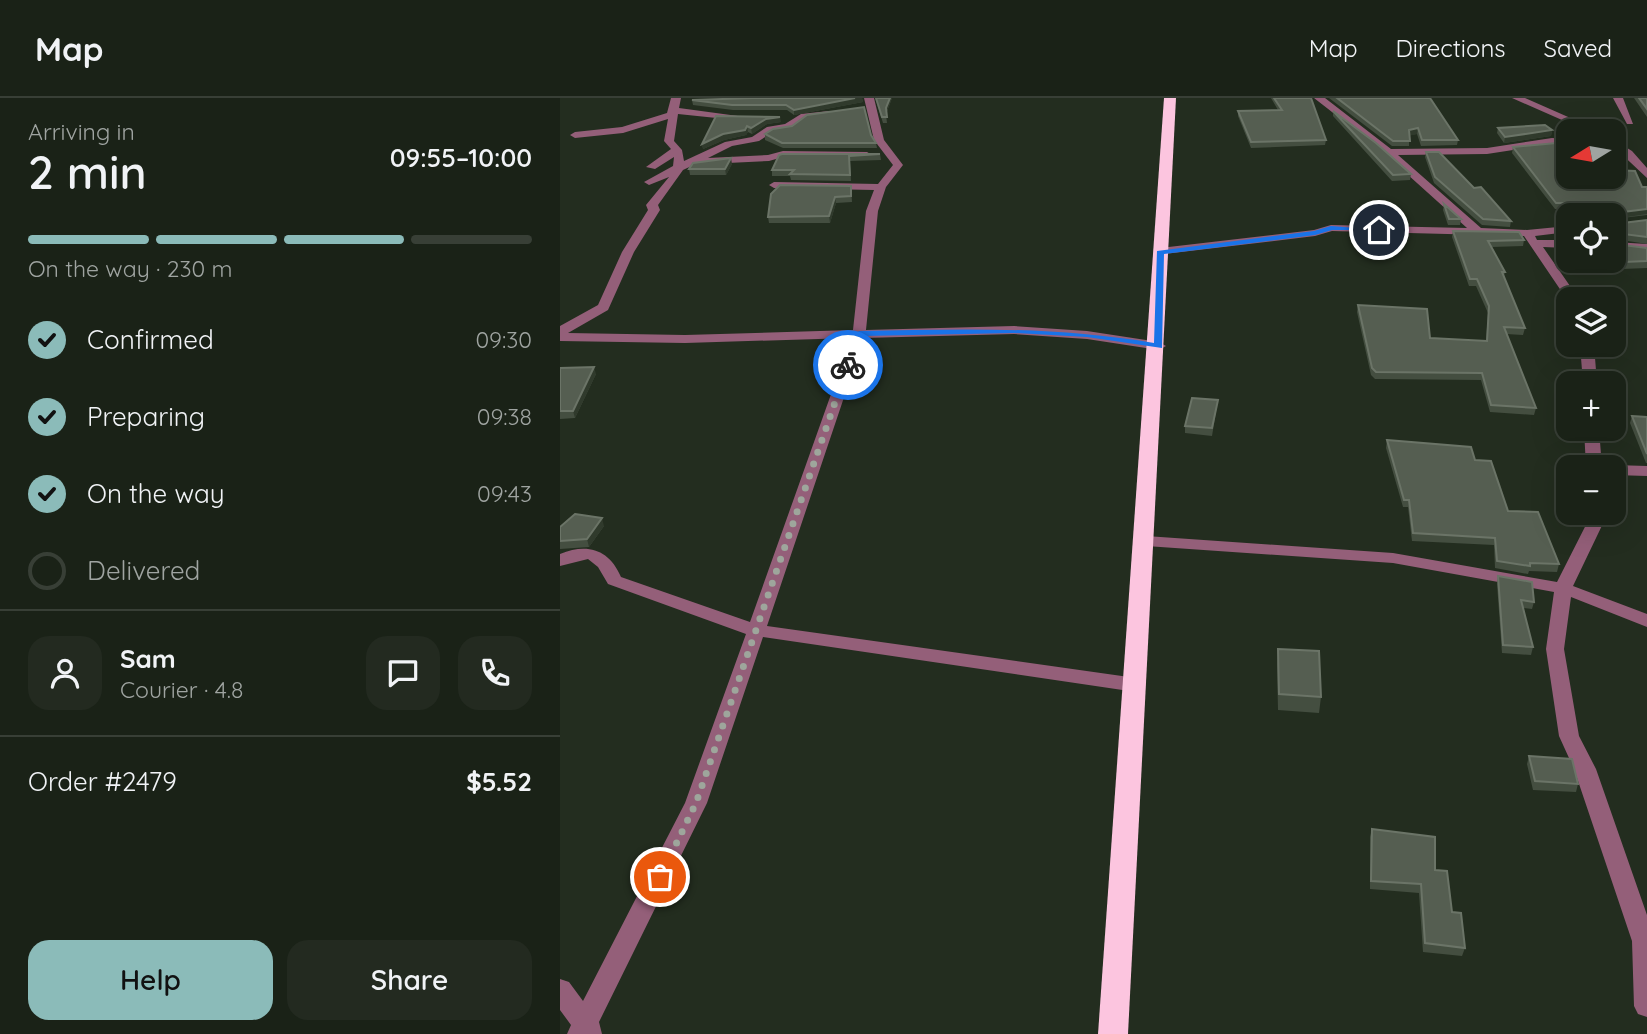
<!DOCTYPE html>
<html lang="en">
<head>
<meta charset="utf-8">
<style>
  :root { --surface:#1a2217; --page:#232a20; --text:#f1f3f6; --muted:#9fa4a1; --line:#383f36; --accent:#8bbbb9 }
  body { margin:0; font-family:Quicksand,sans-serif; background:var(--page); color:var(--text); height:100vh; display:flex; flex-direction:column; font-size:26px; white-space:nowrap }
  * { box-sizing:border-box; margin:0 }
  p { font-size:23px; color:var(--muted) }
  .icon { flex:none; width:38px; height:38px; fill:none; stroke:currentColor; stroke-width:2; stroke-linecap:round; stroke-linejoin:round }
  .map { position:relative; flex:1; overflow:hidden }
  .side { display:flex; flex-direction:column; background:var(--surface); width:560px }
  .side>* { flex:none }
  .needle { width:46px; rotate:259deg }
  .controls { position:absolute; left:996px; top:21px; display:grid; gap:14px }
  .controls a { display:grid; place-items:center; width:70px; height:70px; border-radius:14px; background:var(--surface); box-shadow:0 7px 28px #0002,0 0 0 2px var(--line); font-size:35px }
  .pin { position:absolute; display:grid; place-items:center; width:60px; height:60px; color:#fff; margin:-30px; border:4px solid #fff; border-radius:50%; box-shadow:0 2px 7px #0007 }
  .courier { position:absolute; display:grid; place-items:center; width:70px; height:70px; margin:-35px; border:5px solid #1a73e8; border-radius:50%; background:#fff; color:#222; box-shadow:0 2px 9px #0007 }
  .overview em { font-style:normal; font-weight:600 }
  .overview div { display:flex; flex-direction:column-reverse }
  .overview { display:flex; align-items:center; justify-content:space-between; height:119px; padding:0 28px }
  h1 { font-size:46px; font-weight:600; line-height:52px }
  .bar { display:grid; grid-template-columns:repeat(4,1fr); gap:10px 7px; align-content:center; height:84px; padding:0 28px }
  .bar i { height:9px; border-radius:5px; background:var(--line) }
  .bar .current { background:var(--accent) }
  .bar p { grid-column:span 4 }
  .line { display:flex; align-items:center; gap:18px; padding:0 28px; border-top:2px solid var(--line) }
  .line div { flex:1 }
  .round { display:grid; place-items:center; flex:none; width:74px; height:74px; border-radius:21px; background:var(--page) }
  ol { padding:0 28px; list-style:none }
  li { display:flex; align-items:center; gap:21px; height:77px }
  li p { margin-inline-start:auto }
  li .icon { padding:7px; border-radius:50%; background:var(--accent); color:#111; stroke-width:4 }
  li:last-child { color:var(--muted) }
  li i { width:38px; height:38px; border:4px solid var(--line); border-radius:50% }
  .action { display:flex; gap:14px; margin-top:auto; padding:14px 28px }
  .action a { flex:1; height:80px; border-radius:21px; background:var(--accent); color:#111; font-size:28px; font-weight:600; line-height:80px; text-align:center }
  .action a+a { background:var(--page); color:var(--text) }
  header { display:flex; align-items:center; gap:42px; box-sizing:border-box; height:98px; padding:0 35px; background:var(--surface); border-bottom:2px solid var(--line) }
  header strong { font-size:33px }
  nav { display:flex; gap:38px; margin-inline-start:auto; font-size:24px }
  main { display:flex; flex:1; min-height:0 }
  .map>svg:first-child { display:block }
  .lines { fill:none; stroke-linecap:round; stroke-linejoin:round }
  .minor { fill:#945f79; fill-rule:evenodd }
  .highway { fill:#fcc5df; fill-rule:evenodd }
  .wall { fill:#444e40 }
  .shaded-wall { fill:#303a2c }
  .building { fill:#555e51; stroke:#6b7467; stroke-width:2 }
  .route { fill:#1a73e8 }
  .done { stroke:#9ea69c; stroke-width:7; stroke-dasharray:0 12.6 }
</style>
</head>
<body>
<header>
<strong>Map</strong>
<nav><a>Map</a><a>Directions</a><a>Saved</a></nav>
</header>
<main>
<section class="side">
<div class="overview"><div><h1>2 min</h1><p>Arriving in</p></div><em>09:55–10:00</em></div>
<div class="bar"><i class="current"></i><i class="current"></i><i class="current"></i><i></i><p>On the way · 230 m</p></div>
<ol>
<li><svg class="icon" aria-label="check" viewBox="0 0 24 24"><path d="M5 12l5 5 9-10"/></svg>Confirmed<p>09:30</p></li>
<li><svg class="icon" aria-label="check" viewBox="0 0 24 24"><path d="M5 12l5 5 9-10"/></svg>Preparing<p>09:38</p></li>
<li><svg class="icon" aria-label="check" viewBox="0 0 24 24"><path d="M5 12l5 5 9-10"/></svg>On the way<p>09:43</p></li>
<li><i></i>Delivered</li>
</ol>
<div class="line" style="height:126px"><a class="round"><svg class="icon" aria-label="person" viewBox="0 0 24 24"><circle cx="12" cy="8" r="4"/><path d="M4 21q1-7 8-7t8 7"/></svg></a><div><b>Sam</b><p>Courier · 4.8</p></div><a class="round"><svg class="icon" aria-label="chat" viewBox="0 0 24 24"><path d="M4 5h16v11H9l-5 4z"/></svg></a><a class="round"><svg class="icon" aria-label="phone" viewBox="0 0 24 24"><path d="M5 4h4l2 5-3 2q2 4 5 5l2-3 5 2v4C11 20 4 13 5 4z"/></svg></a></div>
<div class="line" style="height:91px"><div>Order #2479</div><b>$5.52</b></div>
<div class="action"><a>Help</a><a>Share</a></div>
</section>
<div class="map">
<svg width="1087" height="936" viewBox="0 0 1087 936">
  <rect width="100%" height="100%" fill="#232d1f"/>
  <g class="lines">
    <path class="minor" d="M111,0h10l-2,10 81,11 -5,3 -77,-8 -4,27 8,9 2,11 41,-19 27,-5 15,-10 18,-3 16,-10 28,-3 3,1v4l-26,3 -15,10 -18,3 -14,9 -27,5 -24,12 60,-3 15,-4 84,1 5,3 -5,3 -84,-1 -14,4 -62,3 -5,-3 -19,9 -25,35 2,5 -26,42 -26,58 -40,23 117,2 168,-5 13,-119 8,-21 -100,-2 -5,-3 5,-3 104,2 15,-19 -19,-25 -10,-42h10l10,42 19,25 -17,22 -8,24 -12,119 148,-4 73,5 72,11 7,4 -7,4 -72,-11 -73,-5 -150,4 -97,288 369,52 7,2 3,5 -3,5 -7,2 -373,-55 -56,166 -108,219 3,12h-35l4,-9 -11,-15v-31l9,3 14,19 102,-198 61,-169 -138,-50 -10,-17 -10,-8 -28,7v-12c27,-11 49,-5 61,23l129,45 101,-284 -166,5 -125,-2v-15l38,-21 24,-53 26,-42 -2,-5 23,-28 -20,8 -5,-3 29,-16 1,-9 -19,12 -9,-2 25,-18 -7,-8 4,-22 -45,14 -48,5 -5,-3 5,-3 47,-5 45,-14z
      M754,0h11l66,51 96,-1 65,-10 16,1v6l-16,-1 -65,10 -89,1 83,73 46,2 41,-4v6l-33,4 2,4h31v8l-25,-1 36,52 -11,2 -44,-65 -192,-5 -17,5 -159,19 -2,-3 6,-4 154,-18 17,-5 136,3 -90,-81z
      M952,0h13l75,33h-13z
      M1053,0h10l10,26h-6z
      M1054,42l18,11 15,17v10l-33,-31z
      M1054,144l33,2v8l-33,-3z
      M1020,247h14l3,38h-14z
      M1024,331h15l3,38h-16z
      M1054,367l33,1v10l-33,-1v-8h-6z
      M1032,415h16l-35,73 74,28v13l-76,-30 -7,52 15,87 17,33 51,146v102l-9,-3 -4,-8 -2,-65 -58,-172 -15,-33 -13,-87 8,-57 -161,-29 -247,-17 -9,-5 9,-5 247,17 164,29z"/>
    <path class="highway" d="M604,0h12l-48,936h-30z"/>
  </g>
  <path class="wall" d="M193,0h109l1,4 -69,13 -7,-5h-54l-40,-5 -1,-5z
    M315,0h17l-6,16 1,9h-4z
    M711,0h40l15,42 -1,5 -74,3 -13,-32v-5l40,-1z
    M769,0h101l28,42 -1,5 -36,1 -4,-12 -8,1v11h-17z
    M1074,0h13v19z
    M773,13l78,63 -1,6 -18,1 -59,-65z
    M156,18l65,6 -14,2 -15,10 -4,-2 -2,3 -22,5 -21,9 -1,-5z
    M938,30l54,2 -1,6 -47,7 -7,-10z
    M205,36l106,1 5,8 1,5h-94l-18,-8z
    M953,49l55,30 79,10v28l-33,4v5l33,-4v24l-32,-5 -1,5 33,4v20l-25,1 -8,-9v-45h-32l-4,-6h-23l-43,-56z
    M866,54l48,36 37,33 -1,6 -28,-2 -48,-42 -9,-26z
    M320,56l1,6 -31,1 1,20 -60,-1 -1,-4h-18v-6l7,-15z
    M172,66l-6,11h-36l-1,-6z
    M291,88l1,16 -16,1 -6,20h-61l-1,-6z
    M884,106l17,15 -1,6h-12l-5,-15z
    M893,133l71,9 -1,6 -31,1 13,25 -1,4 21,52 -2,7 -17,-1 30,74 -2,7 -44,-3 -9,-32 -106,-1 -4,-4 -14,-63 1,-7 72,33 56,3 2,-28 -12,-27h-7l-17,-49z
    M0,270l36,6 -21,44 -15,1z
    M658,302l-6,36 -27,-3v-7z
    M1072,318l15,1v46h-1l-16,-40z
    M827,342l88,20 33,51 51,53 -2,8 -28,-1 -1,3 -33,-6 -1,-23 -82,-4 -4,-34h-5l-17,-59z
    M44,428l-15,21 -29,2v-22z
    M938,478l36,26 -2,7 -9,-1 10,39 -2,8 -29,-2 -5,-69z
    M718,551l43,48 -2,16 -41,-3 -1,-45z
    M969,658l49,28 -2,8 -43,-2 -6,-26z
    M812,731l63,41 30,78 -3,8 -39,-4 -4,-59 -49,-4v-52z"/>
  <path class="shaded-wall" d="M295,0h7l1,4 -69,13v-5z
    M330,0h2l-6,16v-6z
    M220,19l1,5 -14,2 -15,10 -1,-6 15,-9z
    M187,28l1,6 -2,3 -22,5 -21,9 -1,-5 21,-10z
    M858,30l-1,6 -9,2 1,-6z
    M992,32l-1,6 -47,7 1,-6z
    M171,60l1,6 -6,11 -1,-6z
    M275,99l1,6 -6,20 -1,-7z
    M1087,111v5l-33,5 1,-6z
    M34,269l2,7 -21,44 -2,-7z
    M42,420l2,8 -15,21 -2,-8z"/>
  <path class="building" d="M193,0h102l-61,12 -8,-5h-54l-40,-5z
    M316,0h14l-4,10 1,9h-5z
    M714,0h37l15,42 -75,2 -13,-31 44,-1z
    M777,0h93l28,42h-36l-4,-12 -9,2 1,11h-17z
    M1079,0h8v11z
    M304,9l7,28 5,8h-94l-17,-9 8,-5 19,-3 15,-11z
    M773,13l43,32 35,31 -18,1z
    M156,18l64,1 -14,2 -15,9 -4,-2 -2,4 -22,4 -21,10z
    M985,27l7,5 -47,7 -7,-9z
    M1007,44l1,35h46v-7l21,1 7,16h5v22l-32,4 -1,11 33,-4v17l-31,-4 -2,11 33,4v13l-23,1 -10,-10v-37h-27l-7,-12h-24l-43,-56z
    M866,54h13l35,36 7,-1 30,34 -28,-2 -48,-42z
    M222,56h98l-31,2 1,19 -60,-1 4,-4h-22l7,-15z
    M171,60l-6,11h-36l4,-6z
    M220,87l71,1v10l-16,1 -6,19 -61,1 3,-23z
    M884,106l17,15h-12z
    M893,133l66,1 5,8 -36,1 17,31h-3l23,56 -21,-1 32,81 -45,-3 -9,-32 -106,-1 -4,-4 -14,-63 69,4 3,29 57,3 2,-35 -12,-27h-7z
    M34,269l-21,44h-13v-43z
    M632,300l26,2 -6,28 -27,-2z
    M1072,318l15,1v37z
    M827,342l84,7 4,13 16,1 17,50 30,1 21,52 -29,-1v3l-33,-5 -2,-23 -82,-5 -4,-33h-5z
    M15,416l27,4 -15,21 -27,2v-14z
    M938,478l34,6 2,20 -13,-2 12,47 -30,-2z
    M718,551l41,2 2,46 -42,-3z
    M969,658l43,3 6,25 -43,-3z
    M812,731l63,8v33l12,1 5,41 9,1 4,35 -40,-5 -4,-59 -50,-3z"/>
  <path class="route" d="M771,128l51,4h-50l-17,5 -151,19 -2,94 -75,-11 -73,-4 -151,3 -10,29 -5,3 -4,-3 11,-31 4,-3c104,-2 192,-5 295,12l3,-92 157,-20z"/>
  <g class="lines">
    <path class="done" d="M100,779l36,-74 152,-438"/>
  </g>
</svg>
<div class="controls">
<a><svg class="needle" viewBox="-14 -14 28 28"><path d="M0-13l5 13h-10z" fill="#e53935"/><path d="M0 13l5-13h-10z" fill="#9fa4a1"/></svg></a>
<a><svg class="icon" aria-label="locate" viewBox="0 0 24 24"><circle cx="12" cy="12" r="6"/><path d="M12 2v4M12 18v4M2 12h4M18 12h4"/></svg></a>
<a><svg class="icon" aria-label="layers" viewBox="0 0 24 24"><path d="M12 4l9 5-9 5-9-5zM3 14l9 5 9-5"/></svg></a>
<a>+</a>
<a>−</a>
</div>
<div class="pin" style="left:100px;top:779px;background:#ea580c"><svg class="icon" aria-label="bag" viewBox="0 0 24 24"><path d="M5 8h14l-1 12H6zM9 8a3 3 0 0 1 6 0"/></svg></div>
<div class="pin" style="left:819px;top:132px;background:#1f2937"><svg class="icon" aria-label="home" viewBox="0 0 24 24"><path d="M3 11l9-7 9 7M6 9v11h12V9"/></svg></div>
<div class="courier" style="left:288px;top:267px"><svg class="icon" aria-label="bike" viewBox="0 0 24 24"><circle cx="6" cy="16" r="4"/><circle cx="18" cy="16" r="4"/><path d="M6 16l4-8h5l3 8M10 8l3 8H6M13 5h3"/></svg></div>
</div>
</main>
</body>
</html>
